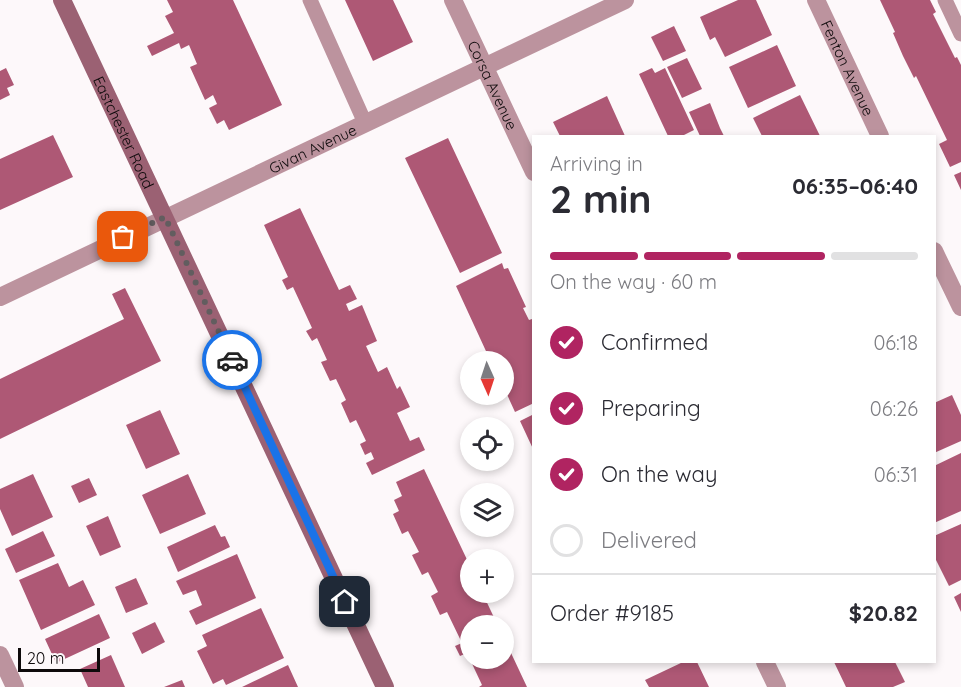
<!DOCTYPE html>
<html lang="en">
<head>
<meta charset="utf-8">
<style>
  :root { --surface:#fff; --page:#f2f2f3; --text:#2b2b33; --muted:#7c7c81; --line:#e1e1e2; --accent:#b02461 }
  body { margin:0; font-family:Quicksand,sans-serif; background:var(--page); color:var(--text); height:100vh; display:flex; flex-direction:column; font-size:22px; white-space:nowrap }
  * { box-sizing:border-box; margin:0 }
  p { font-size:20px; color:var(--muted) }
  .icon { flex:none; width:33px; height:33px; fill:none; stroke:currentColor; stroke-width:2; stroke-linecap:round; stroke-linejoin:round }
  .map { position:relative; flex:1; overflow:hidden }
  .sheet { position:absolute; left:532px; top:135px; width:404px; height:528px; display:flex; flex-direction:column; background:var(--surface); border-radius:0px; box-shadow:0 3px 9px #0003 }
  .sheet>* { flex:none }
  .needle { width:39px; rotate:177deg }
  .fabs { position:absolute; left:460px; top:351px; display:grid; gap:12px }
  .fabs a { display:grid; place-items:center; width:54px; height:54px; border-radius:50%; background:var(--surface); box-shadow:0 3px 9px #0003; font-size:30px }
  .scale { position:absolute; left:18px; bottom:15px; width:82px; box-sizing:border-box; padding-left:6px; border:3px solid #0e0a0b; border-top:0; font-size:16px; line-height:21px; white-space:nowrap; color:#0e0a0b; -webkit-text-stroke:4px #fdf8fa; paint-order:stroke }
  .pin { position:absolute; display:grid; place-items:center; width:51px; height:51px; color:#fff; margin:-26px; border-radius:12px; box-shadow:0 3px 9px #0006 }
  .courier { position:absolute; display:grid; place-items:center; width:60px; height:60px; margin:-30px; border:4px solid #1a73e8; border-radius:50%; background:#fff; color:#222; box-shadow:0 2px 8px #0007 }
  .summary em { font-style:normal; font-weight:700 }
  .summary div { display:flex; flex-direction:column-reverse }
  .summary { display:flex; align-items:center; justify-content:space-between; height:102px; padding:0 18px }
  h1 { font-size:39px; font-weight:700; line-height:45px }
  .bar { display:grid; grid-template-columns:repeat(4,1fr); gap:9px 6px; align-content:center; height:72px; padding:0 18px }
  .bar i { height:8px; border-radius:4px; background:var(--line) }
  .bar .current { background:var(--accent) }
  .bar p { grid-column:span 4 }
  .line { display:flex; align-items:center; gap:15px; padding:0 18px; border-top:2px solid var(--line) }
  .line div { flex:1 }
  ol { padding:0 18px; list-style:none }
  li { display:flex; align-items:center; gap:18px; height:66px }
  li p { margin-inline-start:auto }
  li .icon { padding:6px; border-radius:50%; background:var(--accent); color:#fff; stroke-width:4 }
  li:last-child { color:var(--muted) }
  li i { width:33px; height:33px; border:3px solid var(--line); border-radius:50% }
  .map>svg:first-child { display:block }
  .building { fill:#ae5875 }
  .lines { fill:none; stroke-linecap:round; stroke-linejoin:round }
  .lane { stroke:#bc939e; stroke-width:15 }
  .street { stroke:#bc939e; stroke-width:18 }
  .secondary { stroke:#9b6173; stroke-width:18 }
  .done { stroke:#625d5f; stroke-width:6; stroke-dasharray:0 10.8 }
  .route { stroke:#1a73e8; stroke-width:8 }
  .labels { text-anchor:middle; dominant-baseline:central; stroke-width:5; stroke-linejoin:round; paint-order:stroke }
  .street-label { font-size:15px; fill:#0e0a0b; stroke:#fdf8fa }
</style>
</head>
<body>
<div class="map">
<svg width="961" height="687" viewBox="0 0 961 687">
  <rect width="100%" height="100%" fill="#fdf8fa"/>
  <path class="building" d="M167,0h66l49,105 -53,25 -5,-10 -7,4 -8,-16 8,-4 -4,-9 -8,5 -15,-33 7,-3 -8,-19 -8,4 -2,-6 -27,13 -5,-10 27,-13 -9,-17 8,-4z
    M345,0h48l20,42 -40,19z
    M738,0h18l16,35 -47,22 -10,-20 -5,3 -10,-23z
    M880,0h50l6,12 -3,2 22,44 2,-1 4,8v97l-11,5 -11,-23 8,-4 -31,-64 -2,2 -11,-22 -10,-23 2,-1z
    M674,26l12,25 -23,10 -12,-24z
    M777,45l19,41 -48,22 -19,-41z
    M687,58l15,31 -20,9 -15,-31z
    M6,68l8,17 -7,3 3,7 -10,5v-29z
    M652,68l3,5 10,-5 29,62 -12,6h-14l-29,-62z
    M800,95l20,41h-58l-9,-18z
    M607,96l18,40h-65l-7,-14z
    M710,103l10,25 4,8h-24l-11,-24z
    M53,135l20,42 -73,33v-51z
    M448,138l54,115 -42,20 -55,-115z
    M961,172v18l-7,-15z
    M300,208l39,82 11,-5 7,14 -11,5 3,7 13,-6 15,36 -11,5 12,26 9,-5 10,22 3,-3 10,21 -13,6 13,28 9,-4 6,13 -53,25 -6,-12 8,-4 -3,-7 -6,3 -5,-11 6,-3 -10,-21 -6,3 -9,-20 5,-3 -10,-21 -6,2 -9,-19 6,-2 -10,-22 -5,3 -6,-10 6,-3 -19,-41 -6,3 -5,-10 6,-3 -24,-52z
    M502,263l2,6 4,-1 18,39 -3,1 6,12 3,-1 2,5v79l-19,9 -11,-24v-26h-13l-35,-76z
    M125,288l36,73 -161,78v-60l124,-60 -12,-25z
    M952,395l9,20v26l-27,12v-50z
    M160,410l20,44 -34,15 -20,-44z
    M534,414v37l-14,-30z
    M961,453v58l-27,12v-57z
    M424,469l47,99v24h11l16,34h-27v32h33v-20l23,49h-48l3,-2 -15,-32 -7,3 -5,-10 7,-3 -15,-31 -7,3 -9,-19 7,-4 -10,-20 -6,3 -10,-20 7,-3 -11,-21 -6,3 -9,-20 6,-3 -5,-11 8,-4 -6,-14z
    M33,474l20,43 -41,19 -12,-27v-20z
    M188,474l18,40 -46,20 -18,-39z
    M89,478l8,17 -18,8 -8,-17z
    M108,516l13,31 -21,9 -14,-30z
    M961,524v56l-12,6 -15,-30v-20z
    M215,525l6,12 4,-1 5,11 -52,25 -11,-25z
    M43,531l12,25 -39,17 -11,-24z
    M237,554l19,44 -60,27 -7,-14 13,-6 -6,-15 -13,5 -7,-14z
    M58,563l11,24 14,-7 12,25 -54,25 -22,-50z
    M136,578l12,26 -22,9 -11,-26z
    M961,593v19l-7,-15z
    M261,608l23,50 -58,27 -3,-6 -10,5 -16,-33 10,-5 -5,-11z
    M99,614l11,24 -54,25 -11,-24z
    M155,622l10,20 -23,12 -10,-21z
    M111,655l14,32h-37l-8,-18z
    M683,662h14l12,25h-60l-4,-7z
    M834,662h61l10,20 -12,5h-47z
    M288,665l10,22h-56z
    M182,680l3,7h-21z"/>
  <g class="lines">
    <path class="lane" d="M310,0l55,123
      M945,0l16,34"/>
    <g class="street">
      <path id="s1" d="M453,0l81,172"/>
      <path id="s2" d="M816,0l64,136"/>
      <path d="M934,251l27,56"/>
      <path id="s3" d="M0,297l625,-297"/>
      <path d="M0,655l15,32"/>
      <path d="M765,662l12,25"/>
    </g>
    <path class="secondary" id="s4" d="M62,0l323,687"/>
  </g>
  <g class="lines">
    <path class="done" d="M123,237l42,-20 67,143"/>
    <path class="route" d="M232,360l113,242"/>
  </g>
  <g class="labels">
    <g class="street-label">
      <text stroke="none"><textPath href="#s2" startOffset="75">Fenton Avenue</textPath></text>
      <text stroke="none"><textPath href="#s1" startOffset="94">Corsa Avenue</textPath></text>
      <text stroke="none"><textPath href="#s4" startOffset="146">Eastchester Road</textPath></text>
      <text stroke="none"><textPath href="#s3" startOffset="346">Givan Avenue</textPath></text>
    </g>
  </g>
</svg>
<div class="fabs">
<a><svg class="needle" viewBox="-14 -14 28 28"><path d="M0-13l5 13h-10z" fill="#e53935"/><path d="M0 13l5-13h-10z" fill="#7c7c81"/></svg></a>
<a><svg class="icon" aria-label="locate" viewBox="0 0 24 24"><circle cx="12" cy="12" r="6"/><path d="M12 2v4M12 18v4M2 12h4M18 12h4"/></svg></a>
<a><svg class="icon" aria-label="layers" viewBox="0 0 24 24"><path d="M12 4l9 5-9 5-9-5zM3 14l9 5 9-5"/></svg></a>
<a>+</a>
<a>−</a>
</div>
<div class="scale">20 m</div>
<div class="pin" style="left:123px;top:237px;background:#ea580c"><svg class="icon" aria-label="bag" viewBox="0 0 24 24"><path d="M5 8h14l-1 12H6zM9 8a3 3 0 0 1 6 0"/></svg></div>
<div class="pin" style="left:345px;top:602px;background:#1f2937"><svg class="icon" aria-label="home" viewBox="0 0 24 24"><path d="M3 11l9-7 9 7M6 9v11h12V9"/></svg></div>
<div class="courier" style="left:232px;top:360px"><svg class="icon" aria-label="car" viewBox="0 0 24 24"><path d="M5 17H2v-5l4-1 3-4h7l3 4 3 1v5h-3M9 17h6M6 11h13"/><circle cx="7" cy="17" r="2"/><circle cx="17" cy="17" r="2"/></svg></div>
<section class="sheet">
<div class="summary"><div><h1>2 min</h1><p>Arriving in</p></div><em>06:35–06:40</em></div>
<div class="bar"><i class="current"></i><i class="current"></i><i class="current"></i><i></i><p>On the way · 60 m</p></div>
<ol>
<li><svg class="icon" aria-label="check" viewBox="0 0 24 24"><path d="M5 12l5 5 9-10"/></svg>Confirmed<p>06:18</p></li>
<li><svg class="icon" aria-label="check" viewBox="0 0 24 24"><path d="M5 12l5 5 9-10"/></svg>Preparing<p>06:26</p></li>
<li><svg class="icon" aria-label="check" viewBox="0 0 24 24"><path d="M5 12l5 5 9-10"/></svg>On the way<p>06:31</p></li>
<li><i></i>Delivered</li>
</ol>
<div class="line" style="height:78px"><div>Order #9185</div><b>$20.82</b></div>
</section>
</div>
</body>
</html>
